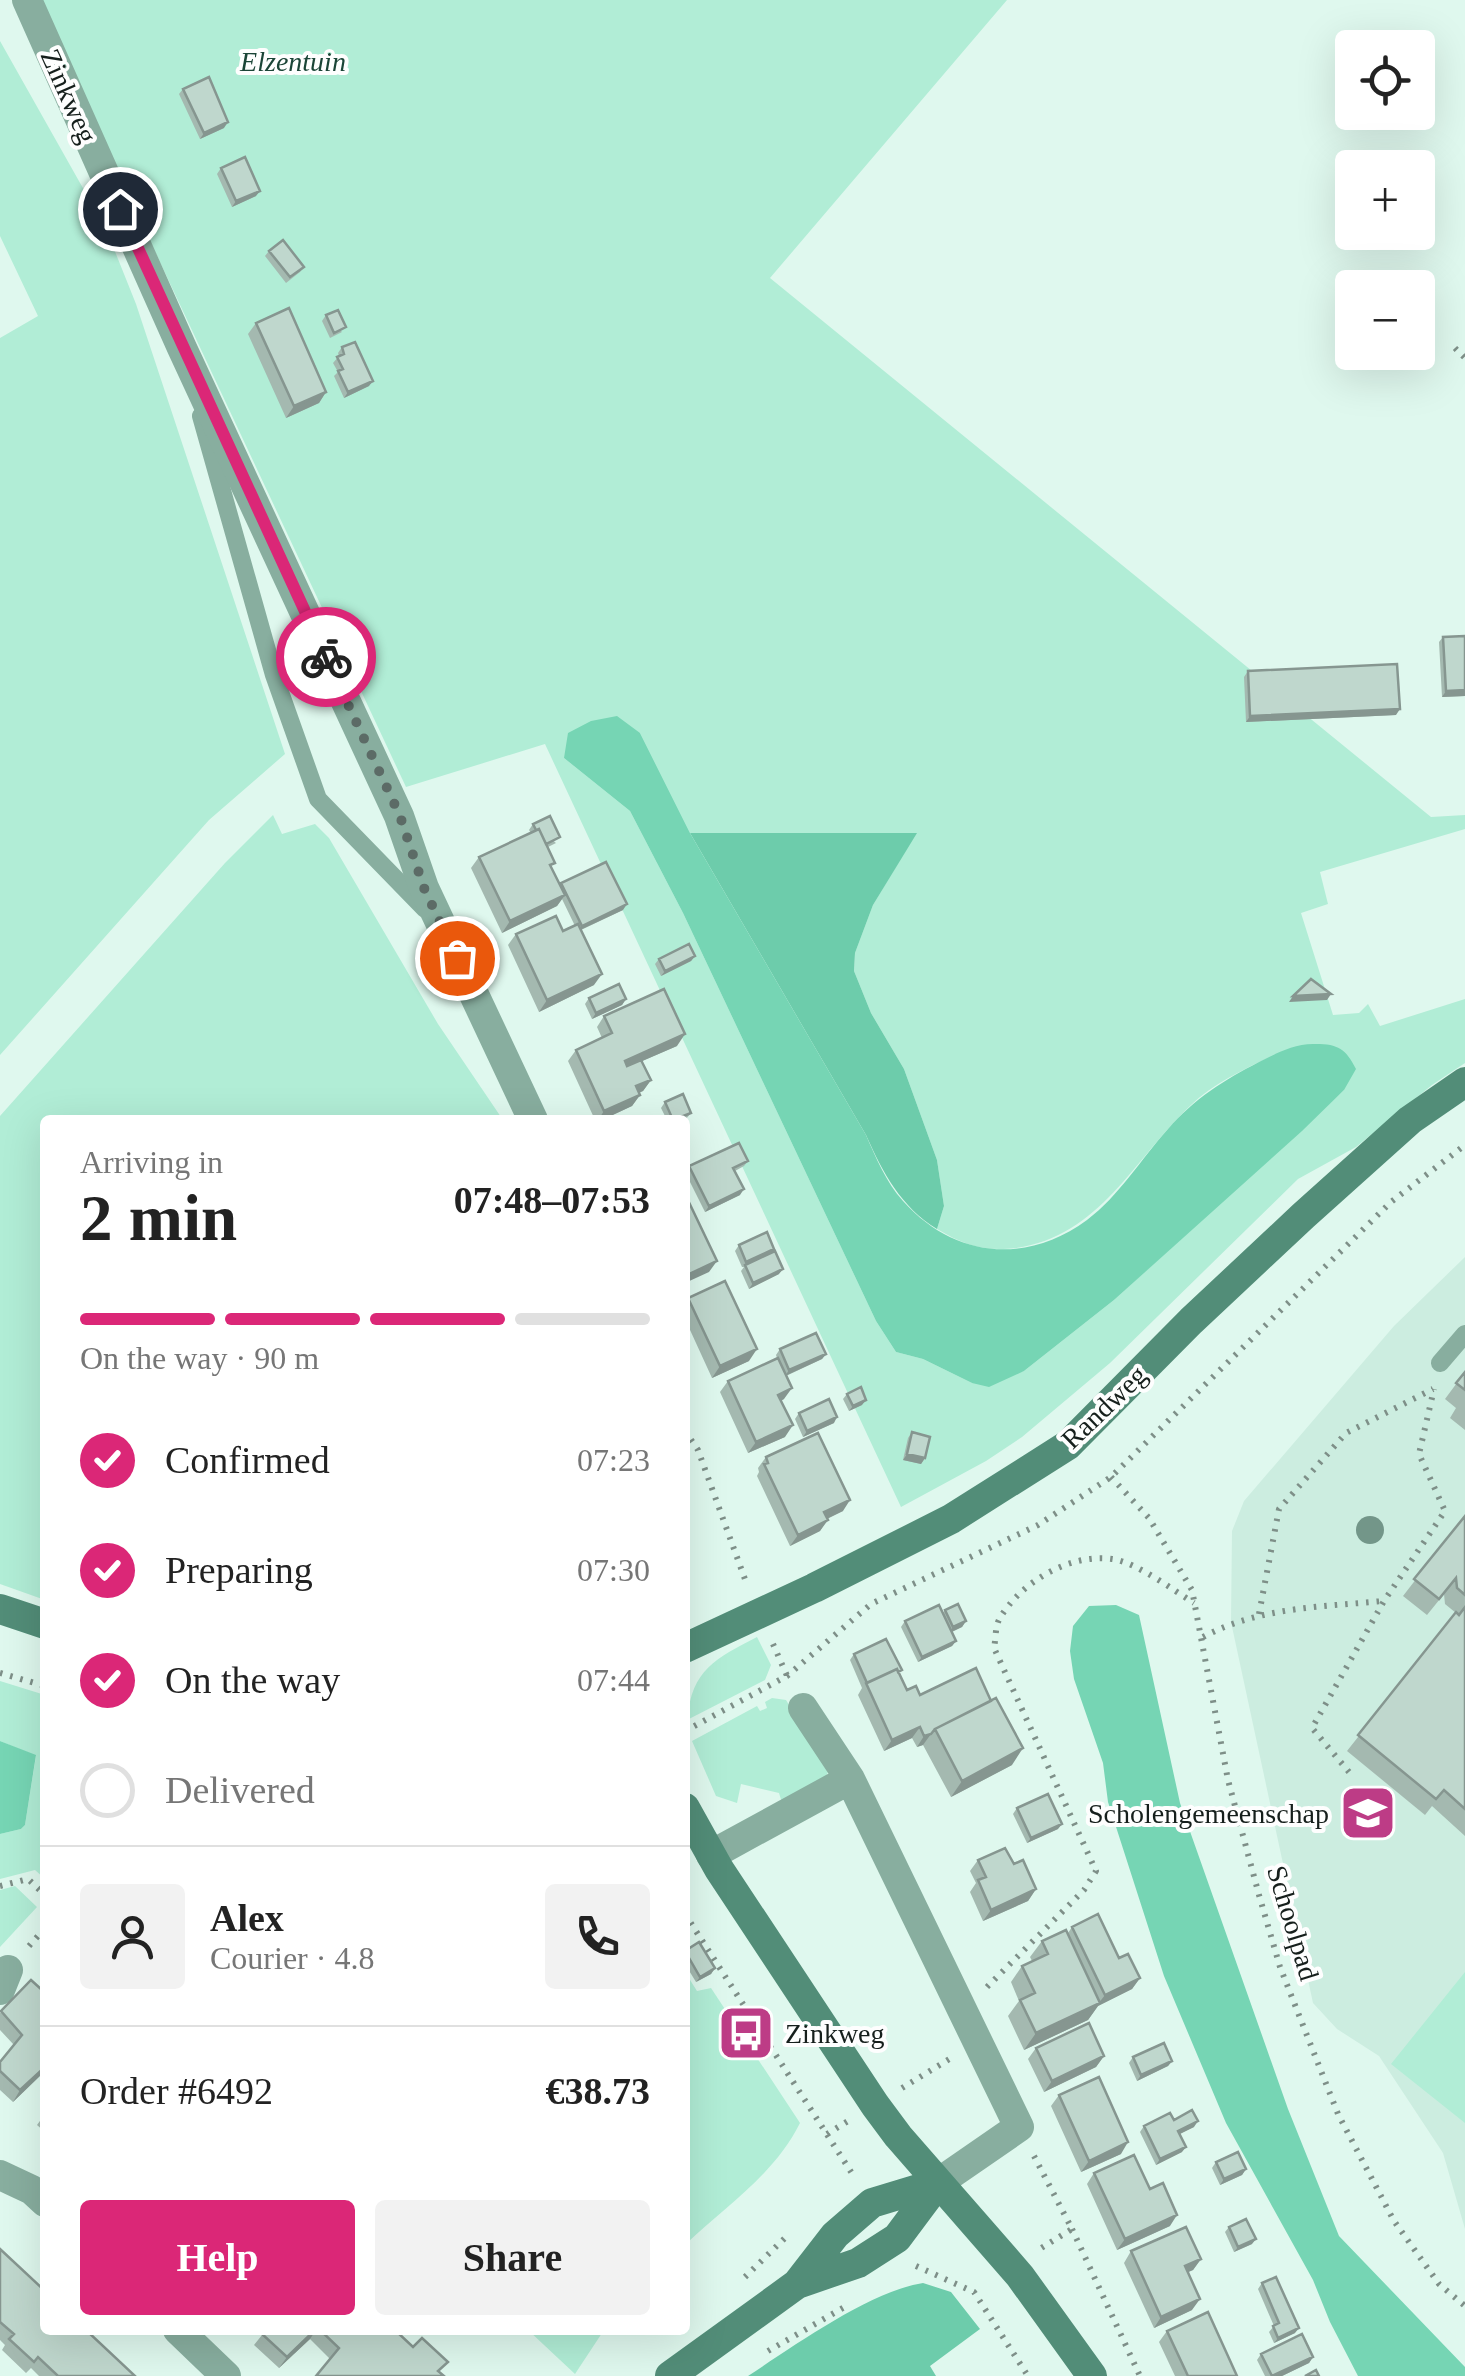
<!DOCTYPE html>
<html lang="en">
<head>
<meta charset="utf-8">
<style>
  :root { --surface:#fff; --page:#f2f2f2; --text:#222; --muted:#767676; --line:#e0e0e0; --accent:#db2777 }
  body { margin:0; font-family:Georgia,serif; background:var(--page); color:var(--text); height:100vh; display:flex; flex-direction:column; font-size:38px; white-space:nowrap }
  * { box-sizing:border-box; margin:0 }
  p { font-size:32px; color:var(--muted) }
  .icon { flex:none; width:55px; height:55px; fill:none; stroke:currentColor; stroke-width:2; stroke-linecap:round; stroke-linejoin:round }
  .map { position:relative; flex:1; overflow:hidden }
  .drawer { position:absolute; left:40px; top:1115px; width:650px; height:1220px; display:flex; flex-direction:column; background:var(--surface); border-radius:10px; box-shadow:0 10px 40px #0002 }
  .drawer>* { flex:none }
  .controls { position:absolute; left:1335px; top:30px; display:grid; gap:20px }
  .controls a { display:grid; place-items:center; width:100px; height:100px; border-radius:10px; background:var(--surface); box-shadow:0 10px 40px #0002; font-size:50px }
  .pin { position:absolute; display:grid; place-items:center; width:85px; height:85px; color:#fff; margin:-42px; border:5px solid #fff; border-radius:50%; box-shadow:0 2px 10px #0007 }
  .courier { position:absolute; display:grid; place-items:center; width:100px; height:100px; margin:-50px; border:8px solid #db2777; border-radius:50%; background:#fff; color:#222; box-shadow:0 2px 12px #0007 }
  .overview em { font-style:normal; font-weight:600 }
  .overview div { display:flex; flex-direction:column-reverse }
  .overview { display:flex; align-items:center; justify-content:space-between; height:170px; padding:0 40px }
  h1 { font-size:65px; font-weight:600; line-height:75px }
  .bar { display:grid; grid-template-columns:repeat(4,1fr); gap:15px 10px; align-content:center; height:120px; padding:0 40px }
  .bar i { height:12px; border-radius:8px; background:var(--line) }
  .bar .selected { background:var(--accent) }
  .bar p { grid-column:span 4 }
  .line { display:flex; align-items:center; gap:25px; padding:0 40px; border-top:2px solid var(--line) }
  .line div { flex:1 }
  .round { display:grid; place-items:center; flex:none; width:105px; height:105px; border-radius:10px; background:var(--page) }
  ol { padding:0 40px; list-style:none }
  li { display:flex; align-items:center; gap:30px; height:110px }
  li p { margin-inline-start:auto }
  li .icon { padding:10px; border-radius:50%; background:var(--accent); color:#fff; stroke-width:4 }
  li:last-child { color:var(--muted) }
  li i { width:55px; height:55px; border:5px solid var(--line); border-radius:50% }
  .cta { display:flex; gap:20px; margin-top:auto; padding:20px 40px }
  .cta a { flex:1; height:115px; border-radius:10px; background:var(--accent); color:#fff; font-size:40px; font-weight:600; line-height:115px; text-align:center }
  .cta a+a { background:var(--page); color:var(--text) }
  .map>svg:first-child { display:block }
  .built { fill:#ccede0 }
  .green { fill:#b1edd6; fill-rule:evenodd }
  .forest { fill:#6dccab }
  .water { fill:#76d5b4 }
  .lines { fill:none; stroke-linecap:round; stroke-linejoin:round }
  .path { stroke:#7e8f88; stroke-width:6; stroke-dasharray:2.5 8; stroke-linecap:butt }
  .lane { stroke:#88ae9f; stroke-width:18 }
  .street { stroke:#88ae9f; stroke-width:30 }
  .secondary { stroke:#528d78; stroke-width:30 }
  .tree { fill:#739689 }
  .wall { fill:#a4b9b0 }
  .shaded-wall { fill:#869690 }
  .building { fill:#bfd7cd; stroke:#869690; stroke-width:2.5 }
  .done { stroke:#5c6b66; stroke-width:10; stroke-dasharray:0 18 }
  .route { stroke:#db2777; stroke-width:12 }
  .labels { text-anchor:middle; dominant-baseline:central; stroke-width:8; stroke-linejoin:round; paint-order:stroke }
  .park-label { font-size:28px; font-style:italic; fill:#1b4537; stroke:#fefefe }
  .street-label { font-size:28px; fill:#161f1c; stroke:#fefefe }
  .poi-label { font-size:28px; fill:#161f1c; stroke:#fefefe; text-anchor:end }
</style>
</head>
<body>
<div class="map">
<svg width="1465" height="2376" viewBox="0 0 1465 2376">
  <rect width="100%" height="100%" fill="#dff8ee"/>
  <path class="built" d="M1465,1257v972l-22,-76 -64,-97 -42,-27 -24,-26 -82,-381 1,-91 12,-30 150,-175z"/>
  <path class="green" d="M40,0h967l-237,278 661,539 34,-2v14l-145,43 8,32 -27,9 32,102 26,-2 9,-9 12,22 85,-27v64l-33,22 -76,62 -58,32 -188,184 -88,74 -36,24 -85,46 -356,-763 -139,43 -366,-781zM640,733l50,100h226l-43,72 -18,48 -1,18 17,42 33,56 33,91 7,46 -7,23c27,16 47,23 79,19 84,-12 118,-89 174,-142 23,-23 56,-37 85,-52l69,36 -230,210 -90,71 -52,12 -49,-24 -27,-7 -20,-31 -193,-408 -53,-102 -66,-53z
    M0,41l106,188 30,75 149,450 -76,66 -209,235v-717l38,-22 -38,-80z
    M273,815l9,19 33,-10 14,14 109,186 65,96h-458v480l-45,-16v-468l225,-253z
    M757,1637l14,28 -6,15 -78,40c5,-51 28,-61 70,-83z
    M0,1681l45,14v184l-10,-9 -35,9v-45l21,-5 4,-4 11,-69 -36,-15z
    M772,1698l14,2 43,68 -2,7 -45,28 -3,-10 -38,-9 -4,19 -21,-7 -24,-55 65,-35 3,5 7,-3 -2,-6z
    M15,1886l22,21 -37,40v-57z
    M685,1972l12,19 14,-3 89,135c-26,52 -74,83 -115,122z
    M1465,1972v151l-74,-59z
    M528,2330h76l-29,44z"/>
  <path class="forest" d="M690,833h227l-44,72 -18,48 -1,18 17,42 33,56 33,91 7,46 -7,23c-36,-22 -54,-56 -71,-94z
    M923,2283l28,9 29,37 -50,37 6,10h-188c46,-30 122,-85 175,-93z"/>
  <path class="water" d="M617,716l23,17 50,100 176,302c10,23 20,47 37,66 51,57 123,64 184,19 32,-24 54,-61 81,-91 26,-30 56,-49 91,-67 18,-9 36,-19 57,-18 22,0 30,5 40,25l-12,21 -42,41 -188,169 -90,71 -35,16 -17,-4 -49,-24 -27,-7 -20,-31 -193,-408 -53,-102 -66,-53 4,-25 23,-12z
    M1116,1605l23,10 41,188 108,306 51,127 126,131v9h-107l-28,-54 -17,-42 -87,-157 -62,-147 -56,-174 -5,-39 -29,-84 -4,-28 3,-25 16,-20z
    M0,1741l36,14 -11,70 -4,4 -21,5z"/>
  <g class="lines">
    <path class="path" d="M1455,348l10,10
      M685,1431l13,19 48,132
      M1111,1477l38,41 43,72 36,190 31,115 21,72 58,147 56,107 45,63 26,22
      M1259,1614l20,-105 67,-76 87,-44
      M1203,1637c56,-30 118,-30 180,-36
      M773,1644l15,34
      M0,1673l45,13
      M685,1731l102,-55 84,-72 167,-79 73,-48 280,-275 74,-57
      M1349,1772l-37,-44 72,-127 61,-90 -26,-57 15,-65
      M0,1886l28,-7 17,16
      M685,1914l170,264
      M29,1946l16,-18
      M987,1987l97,-97 12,-19 -102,-223c2,-10 1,-22 6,-30 21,-36 70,-65 112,-59 24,3 61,31 82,44
      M902,2088l49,-30
      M827,2134l21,-13
      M1034,2156l38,73 -34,21
      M1072,2229l68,147
      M916,2266l58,26 54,84
      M745,2277l45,-44
      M768,2351l80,-46"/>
    <path class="lane" d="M201,416l73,259 44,124 107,110
      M1440,1363l25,-29"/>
    <path class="street" d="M27,0l155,348 217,468 25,72 109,232
      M803,1708l47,71 169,348 -81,56
      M711,1855l139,-76
      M0,1990l8,-20
      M0,2175l32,15 13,12
      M178,2330l48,46"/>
    <path class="secondary" d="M0,1609l45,15
      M685,1648l129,-60 137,-69 117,-74 123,-124 112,-105 107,-96 55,-38
      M685,1808l34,61 156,236 23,31 122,140 72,100
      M797,2284l61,-21 39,-25 41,-55
      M670,2376l127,-92 38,-49 37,-32 66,-20"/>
  </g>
  <circle class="tree" cx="1370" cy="1530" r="14"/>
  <path class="wall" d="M183,89l41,39 -24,11 -21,-45z
    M221,168l35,28 -24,11 -15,-33z
    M269,251l35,16 -4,5 -14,11 -21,-27z
    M326,315l16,17 -12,6 -8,-17z
    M256,323l70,69 -7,11 -33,15 -38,-84z
    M342,347l27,39 -25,12 -10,-22 4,-4 -5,-9 6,-7 -1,-3z
    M1443,637l22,59 -23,1 -3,-55z
    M1248,671l148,44 -150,7 -2,-45z
    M533,824l23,19 -8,4 4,21 8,17 1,-2 62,27 -42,20 13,55 -55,27 -31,-67 8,-11 47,-3 12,-5 -13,-27 -5,7 -55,27 -31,-65 8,-11 52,-24 -2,-3z
    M695,956l-4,5 -30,15 -6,-12 4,-5z
    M589,998l37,1 -4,6 -30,14 -7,-15z
    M604,1016l73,30 -35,15 9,19 -8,11 -4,2 1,2 -8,11 -30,14h-7l-27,-59 8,-11 26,-12 -5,-11z
    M665,1102l26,11 -6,7h-18l-6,-12z
    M748,1161l-4,5 -9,5 5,24 -35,17 -20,-40 4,-6z
    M739,1245l35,4 -2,3 7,22 -30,15 -8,-18 3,-4h-2l-7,-16z
    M688,1298l61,63 -37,17 -27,-59v-16z
    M780,1349l46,5 -4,5 -36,17 -2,23 -3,2 4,36 -37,16 -28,-61 8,-11 49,-23 -1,-3z
    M1465,1372v58l-15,-12 6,-10 -11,-9z
    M847,1394l15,11 -13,6 -6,-12z
    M799,1413l35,10 -31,14 -8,-18z
    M912,1432l13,26 -4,6 -18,-4 5,-22z
    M766,1457l77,54 -16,8 -7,12 -30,15 -33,-70 2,-4 -1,-4z
    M1465,1516v320l-33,-30 -7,9 -78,-64 109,-138 -11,-9 -1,-10 -17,21 -24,-19z
    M945,1610l21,11 -4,6 -10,5 4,9 -4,5 -34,16 -17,-35 4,-6 38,-8z
    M854,1654l45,21 8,15 13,5 92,70 -61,32 -28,-52 -6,2 -5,-9 -28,13 -26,-56 4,-7 -12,-28z
    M1017,1808l41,21 -31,14 -14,-29z
    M978,1860l36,4 22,25 -8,12 -45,20 -13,-29 6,-9 -6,-12z
    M1072,1927l47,31 21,20 -8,11 -34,17 -10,14 -64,30 -16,-34 11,-15 -8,-19 11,-16 10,-5 -2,-4 12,-16 26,-8z
    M685,1950l30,18 -4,6 -15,8 -11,-18z
    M31,1980l11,10 3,-3v88l-2,-2 -30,29 -13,-12v-28l14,-17 -14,-15v-17z
    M1036,2048l68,8 -8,11 -52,25 -16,-33z
    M1133,2057l39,4 -4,5 -31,15 -8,-18z
    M1059,2095l62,59 -40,18 -30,-66z
    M45,2114v18l-8,-7z
    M1174,2120l20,7 -15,7 3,18 -26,13 -16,-33 4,-6z
    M1216,2162l30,7 -4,6 -22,10 -8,-17z
    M1094,2173l56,16 20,37 -53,24 -30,-66z
    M1229,2227l23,17 -18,8 -9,-20z
    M0,2249l135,127h-96l-8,-8 -5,5 -24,-23 3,-5 -5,-5z
    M1131,2251l70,8 -8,11 -5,2 4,38 -38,18 -30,-65z
    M1262,2283l33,50 -21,10 -5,-11 5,-6 -16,-37z
    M266,2330h129l18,17 35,15 -118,-3 -20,-20 -31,29 -25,-23z
    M1167,2331l70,45h-62l-16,-34z
    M1261,2354l52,3 -4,6 -27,13h-17l-8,-16z"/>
  <path class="shaded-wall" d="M228,122l-4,6 -24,11 4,-6z
    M260,191l-4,5 -24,11 4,-6z
    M373,381l-4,5 -25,12 4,-6z
    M326,392l-7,11 -33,15 8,-12z
    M1465,690v6l-23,1 4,-6z
    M1400,709l-4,6 -150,7 4,-6z
    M565,895l-8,11 -55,27 8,-12z
    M627,904l-4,6 -45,21 4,-5z
    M695,956l-4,5 -30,15 4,-5z
    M602,974l-8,11 -55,27 8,-12z
    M1331,994l-4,6 -38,2 4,-6z
    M626,999l-4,6 -30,14 4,-6z
    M685,1034l-8,12 -60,26 8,-11z
    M651,1080l-8,11 -15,6 8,-11z
    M640,1095l-8,11 -30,14h-4l6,-9z
    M744,1189l-4,6 -35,17 4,-6z
    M717,1261l-8,11 -24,11v-7z
    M783,1269l-4,5 -30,15 4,-6z
    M757,1349l-8,12 -37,17 8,-12z
    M826,1354l-4,5 -37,17 4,-6z
    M792,1388l-8,11 -14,7 8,-11z
    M866,1400l-4,5 -13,6 4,-5z
    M837,1417l-3,6 -31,14 4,-6z
    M793,1425l-8,12 -37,16 8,-11z
    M907,1454l18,4 -4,6 -18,-4z
    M850,1500l-7,11 -27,13 8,-12z
    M828,1520l-8,11 -30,15 8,-11z
    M966,1621l-4,6 -13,6 4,-6z
    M956,1641l-4,5 -34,16 4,-5z
    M920,1727l-8,11 -28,13 8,-11z
    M931,1734l-8,11 -6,2 7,-11z
    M1023,1748l-11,17 -61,32 11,-16z
    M1062,1824l-4,5 -31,14 4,-5z
    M1036,1889l-8,12 -45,20 8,-11z
    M715,1968l-4,6 -15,8 4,-5z
    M1140,1978l-8,11 -34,17 -10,14 -64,30 12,-17 62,-29 7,-9z
    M1104,2056l-8,11 -52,25 8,-11z
    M1172,2061l-4,5 -31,15 4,-6z
    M45,2067l-2,6 -30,29 7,-12z
    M1198,2121l-4,6 -20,10 4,-6z
    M1128,2142l-7,12 -40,18 8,-11z
    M1186,2147l-4,5 -26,13 4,-6z
    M1246,2169l-4,6 -22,10 4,-6z
    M1177,2215l-7,11 -53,24 8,-11z
    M1256,2239l-4,5 -18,8 4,-5z
    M1201,2259l-8,11 -16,7 8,-11z
    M1200,2299l-8,11 -38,18 7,-11z
    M1299,2328l-4,5 -21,10 4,-5z
    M316,2330l-6,9 -31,29 8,-11z
    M1313,2357l-4,6 -27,13h-8z"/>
  <path class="building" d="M209,77l19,45 -24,11 -21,-44z
    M245,157l15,34 -24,10 -15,-33z
    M283,240l21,27 -14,10 -21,-26z
    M289,308l37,84 -32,14 -38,-83z
    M338,310l8,17 -12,6 -8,-18z
    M355,342l18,39 -25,11 -10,-21 5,-2 -6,-12 7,-3 -2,-7z
    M1465,636v54l-19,1 -3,-54z
    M1397,664l3,45 -150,7 -2,-45z
    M550,816l10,21 -14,7 -7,-15 -3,1 -3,-6z
    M539,829l16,34 -5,2 15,30 -55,26 -31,-64z
    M606,862l21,42 -45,22 -21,-43z
    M556,916l7,15 15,-7 24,50 -55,26 -31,-66z
    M689,944l6,12 -30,15 -6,-12z
    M1311,979l20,15 -38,2z
    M619,984l7,15 -30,14 -7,-15z
    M664,989l21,45 -60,27 2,5 14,-6 10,20 -15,6 4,9 -36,16 -28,-61 36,-17 -8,-17z
    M683,1094l8,19 -18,7 -8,-18z
    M739,1143l9,18 -15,7 11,21 -35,17 -20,-40z
    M685,1194l32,67 -32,15z
    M767,1232l7,17 -28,13 -7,-17z
    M775,1251l8,18 -30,14 -8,-18z
    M725,1281l32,68 -37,17 -32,-68z
    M816,1333l10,21 -37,16 -9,-21z
    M778,1358l14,30 -14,7 15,30 -37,17 -28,-61z
    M1465,1372v18l-9,-7z
    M861,1387l5,13 -13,6 -6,-12z
    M829,1399l8,18 -30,14 -8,-18z
    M912,1432l18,5 -5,21 -18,-4z
    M818,1433l32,67 -26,12 4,8 -30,15 -34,-71 4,-1 -2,-6z
    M1465,1516v79l-8,-7 -1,-10 -17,21 -25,-20z
    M958,1604l8,17 -13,6 -8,-17z
    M939,1605l17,36 -34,16 -17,-36z
    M1465,1607v202l-21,-19 -8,9 -78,-64 98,-123 3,3z
    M886,1639l16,31 -4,2 -1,-3 -30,14 -13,-29z
    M976,1668l15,33 -56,28 -4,5 -7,2 -4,-9 -28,13 -26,-57 31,-14 10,21 9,-4 4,9z
    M996,1698l27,50 -61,33 -27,-52z
    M1048,1794l14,30 -31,14 -14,-30z
    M1005,1848l9,16 9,-4 13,29 -45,21 -13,-30 8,-3 -8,-17z
    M1098,1914l21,44 9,-4 12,24 -35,17 -33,-68z
    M1066,1930l34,73 -64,30 -16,-33 15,-7 -13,-27 26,-12 -6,-13z
    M699,1942l16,26 -15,9 -15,-26z
    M31,1980l11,10 3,-3v80l-25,23 -20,-19v-9l22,-27 -21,-24z
    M1089,2023l15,33 -52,25 -16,-33z
    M1164,2043l8,18 -31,14 -8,-18z
    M1099,2077l29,65 -39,19 -30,-66z
    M1192,2110l6,11 -20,10 8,16 -26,12 -16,-33 26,-13 4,7z
    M1238,2152l8,17 -22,10 -8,-17z
    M1134,2155l16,34 13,-6 14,32 -52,24 -31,-66z
    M1246,2219l10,20 -18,8 -9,-20z
    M1186,2227l15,32 -16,7 15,33 -39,18 -30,-66z
    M0,2249l45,42v39h41l49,46h-77l-20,-19 -4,5 -25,-23 5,-5 -14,-12z
    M1276,2277l23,51 -21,10 -5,-12 6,-3 -17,-40z
    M1208,2312l29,64h-49l-21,-45z
    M266,2330h49l-28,27 -25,-23z
    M320,2330h75l18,17 9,-9 26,24 -10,9 6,5h-128l23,-28z
    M1302,2334l11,23 -41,19 -11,-22z
    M1316,2370l3,6h-14z"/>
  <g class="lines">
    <path class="done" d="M326,657l74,159 24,72 33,70"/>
    <path class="route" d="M120,209l206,448"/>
  </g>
  <defs>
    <g id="school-square" transform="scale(2.875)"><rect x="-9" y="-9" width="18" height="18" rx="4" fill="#bd3c86" stroke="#fefefe"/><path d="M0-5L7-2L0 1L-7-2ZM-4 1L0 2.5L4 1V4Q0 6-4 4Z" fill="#fff"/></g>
    <g id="bus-square" transform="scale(2.875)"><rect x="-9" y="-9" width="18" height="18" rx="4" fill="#bd3c86" stroke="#fefefe"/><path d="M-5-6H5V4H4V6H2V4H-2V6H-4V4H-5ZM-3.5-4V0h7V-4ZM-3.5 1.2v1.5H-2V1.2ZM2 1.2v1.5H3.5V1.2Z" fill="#fff"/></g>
  </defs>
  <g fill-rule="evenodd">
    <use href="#school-square" x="1368" y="1813"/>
    <use href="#bus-square" x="746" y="2033"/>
  </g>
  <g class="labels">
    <g class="park-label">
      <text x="293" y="61">Elzentuin</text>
    </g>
    <g class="street-label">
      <text transform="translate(69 96) rotate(66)">Zinkweg</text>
      <text transform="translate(1104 1407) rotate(-44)">Randweg</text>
      <text transform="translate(1293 1923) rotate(73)">Schoolpad</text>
    </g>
    <g class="poi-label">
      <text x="1329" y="1813">Scholengemeenschap</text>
      <text x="785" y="2033" text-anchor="start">Zinkweg</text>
    </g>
  </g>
</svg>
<div class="controls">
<a><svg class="icon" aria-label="locate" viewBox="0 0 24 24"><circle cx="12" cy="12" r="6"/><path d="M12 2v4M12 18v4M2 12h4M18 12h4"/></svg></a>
<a>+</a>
<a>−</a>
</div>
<div class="pin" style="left:457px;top:958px;background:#ea580c"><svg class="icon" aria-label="bag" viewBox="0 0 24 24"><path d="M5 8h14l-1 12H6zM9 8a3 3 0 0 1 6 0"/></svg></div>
<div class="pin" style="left:120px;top:209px;background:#1f2937"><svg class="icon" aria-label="home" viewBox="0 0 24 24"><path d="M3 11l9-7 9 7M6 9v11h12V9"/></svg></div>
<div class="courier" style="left:326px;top:657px"><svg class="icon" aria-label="bike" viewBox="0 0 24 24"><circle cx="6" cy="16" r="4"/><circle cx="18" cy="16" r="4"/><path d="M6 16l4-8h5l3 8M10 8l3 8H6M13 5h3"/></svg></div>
<section class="drawer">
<div class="overview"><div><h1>2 min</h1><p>Arriving in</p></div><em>07:48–07:53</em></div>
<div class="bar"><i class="selected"></i><i class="selected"></i><i class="selected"></i><i></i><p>On the way · 90 m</p></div>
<ol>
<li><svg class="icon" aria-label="check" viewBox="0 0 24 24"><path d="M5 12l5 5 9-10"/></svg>Confirmed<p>07:23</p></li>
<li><svg class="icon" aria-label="check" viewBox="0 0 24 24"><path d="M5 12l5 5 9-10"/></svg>Preparing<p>07:30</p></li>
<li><svg class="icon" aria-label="check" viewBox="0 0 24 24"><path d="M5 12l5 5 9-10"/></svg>On the way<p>07:44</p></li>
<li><i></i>Delivered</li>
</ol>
<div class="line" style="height:180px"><a class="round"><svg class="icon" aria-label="person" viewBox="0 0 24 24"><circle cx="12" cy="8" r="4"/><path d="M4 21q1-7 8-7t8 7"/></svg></a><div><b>Alex</b><p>Courier · 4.8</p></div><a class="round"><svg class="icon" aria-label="phone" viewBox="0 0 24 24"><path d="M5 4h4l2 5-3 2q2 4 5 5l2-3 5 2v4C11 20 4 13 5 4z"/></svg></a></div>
<div class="line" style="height:130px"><div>Order #6492</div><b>€38.73</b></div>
<div class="cta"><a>Help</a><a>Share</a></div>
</section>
</div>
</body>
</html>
